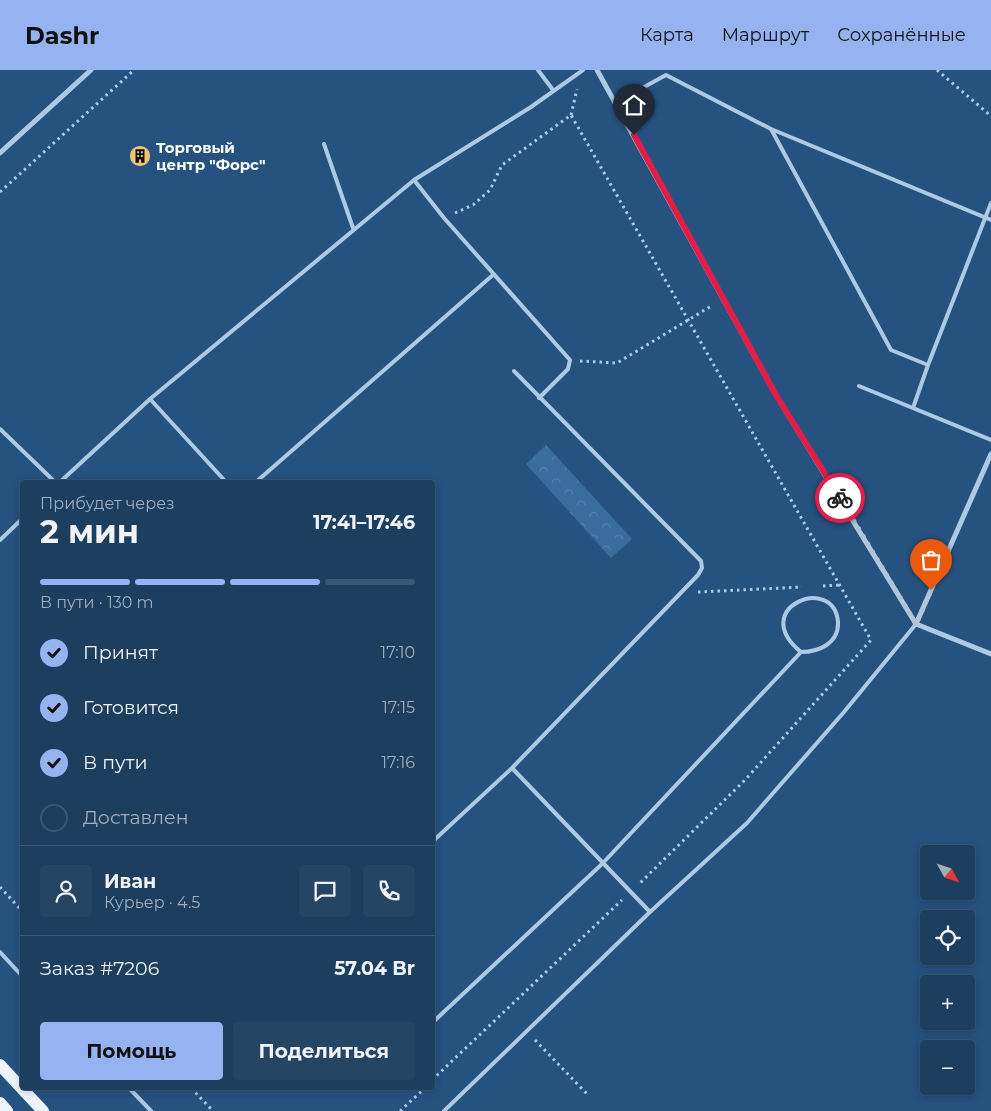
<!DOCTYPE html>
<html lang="ru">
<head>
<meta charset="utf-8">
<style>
  :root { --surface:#1c3e5f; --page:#254565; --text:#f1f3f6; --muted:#a0aebd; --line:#3a5774; --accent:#95b2f1 }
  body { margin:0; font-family:Montserrat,sans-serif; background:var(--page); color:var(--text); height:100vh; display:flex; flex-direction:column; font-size:19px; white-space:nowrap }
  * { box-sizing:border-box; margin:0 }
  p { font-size:16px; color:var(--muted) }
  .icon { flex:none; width:28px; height:28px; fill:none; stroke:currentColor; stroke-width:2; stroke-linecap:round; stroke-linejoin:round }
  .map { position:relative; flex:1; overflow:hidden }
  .side { position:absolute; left:20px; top:410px; width:415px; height:610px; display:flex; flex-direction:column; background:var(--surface); border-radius:5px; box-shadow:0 2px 8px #0003,0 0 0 1px var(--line) }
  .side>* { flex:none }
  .needle { width:32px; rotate:130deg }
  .controls { position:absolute; left:920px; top:775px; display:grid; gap:10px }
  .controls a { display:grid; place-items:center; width:55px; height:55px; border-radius:5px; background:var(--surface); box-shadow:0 2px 8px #0003,0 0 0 1px var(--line); font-size:25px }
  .pin { position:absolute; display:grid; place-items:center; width:42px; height:42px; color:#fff; margin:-51px -21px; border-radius:50% 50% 50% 0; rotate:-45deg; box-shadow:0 0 5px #0007 }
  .pin .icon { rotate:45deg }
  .courier { position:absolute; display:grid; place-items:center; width:50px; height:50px; margin:-25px; border:4px solid #e11d48; border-radius:50%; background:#fff; color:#222; box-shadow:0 1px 6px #0007 }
  .overview em { font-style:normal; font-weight:700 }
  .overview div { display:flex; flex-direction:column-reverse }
  .overview { display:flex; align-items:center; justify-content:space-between; height:85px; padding:0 20px }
  h1 { font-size:32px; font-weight:700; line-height:38px }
  .bar { display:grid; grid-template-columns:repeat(4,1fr); gap:8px 5px; align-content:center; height:60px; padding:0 20px }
  .bar i { height:6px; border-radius:4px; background:var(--line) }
  .bar .selected { background:var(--accent) }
  .bar p { grid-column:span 4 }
  .line { display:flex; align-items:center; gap:12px; padding:0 20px; border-top:1px solid var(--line) }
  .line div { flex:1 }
  .round { display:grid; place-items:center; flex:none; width:52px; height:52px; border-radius:5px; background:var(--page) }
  ol { padding:0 20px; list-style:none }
  li { display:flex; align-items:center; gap:15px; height:55px }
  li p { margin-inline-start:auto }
  li .icon { padding:5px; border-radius:50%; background:var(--accent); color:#111; stroke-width:4 }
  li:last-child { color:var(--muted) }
  li i { width:28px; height:28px; border:2px solid var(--line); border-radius:50% }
  .primary-button { display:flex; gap:10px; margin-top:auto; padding:10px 20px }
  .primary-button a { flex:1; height:58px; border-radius:5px; background:var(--accent); color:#111; font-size:20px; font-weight:700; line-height:58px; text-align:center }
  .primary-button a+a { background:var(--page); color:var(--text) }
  header { display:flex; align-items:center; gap:30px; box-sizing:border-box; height:70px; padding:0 25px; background:var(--accent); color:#111 }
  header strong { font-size:24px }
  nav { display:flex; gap:28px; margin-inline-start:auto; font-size:18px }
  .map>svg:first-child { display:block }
  .park { fill:url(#park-crowns) }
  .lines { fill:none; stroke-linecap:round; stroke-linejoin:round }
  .path { stroke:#adcae5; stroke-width:3; stroke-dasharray:2.5 4; stroke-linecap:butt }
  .service { stroke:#adcae5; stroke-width:4 }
  .minor { stroke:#adcae5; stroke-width:5 }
  .primary { stroke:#edf4fd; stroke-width:12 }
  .done { stroke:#b3c2d2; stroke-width:5; stroke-dasharray:0 9 }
  .route { stroke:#e11d48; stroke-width:6 }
  .labels { text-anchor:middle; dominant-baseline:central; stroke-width:4.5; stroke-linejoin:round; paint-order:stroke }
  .poi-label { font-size:15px; font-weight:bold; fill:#fff; stroke:#26527f; text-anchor:start }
</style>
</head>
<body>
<header>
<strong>Dashr</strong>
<nav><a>Карта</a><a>Маршрут</a><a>Сохранённые</a></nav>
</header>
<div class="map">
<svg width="991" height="1041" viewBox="0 0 991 1041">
  <defs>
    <pattern id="park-crowns" width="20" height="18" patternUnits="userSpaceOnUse" patternTransform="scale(1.25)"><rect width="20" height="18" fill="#3a6c9c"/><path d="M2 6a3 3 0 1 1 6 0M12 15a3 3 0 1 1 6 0" fill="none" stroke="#5882ab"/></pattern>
  </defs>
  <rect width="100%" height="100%" fill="#26527f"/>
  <path class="park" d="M546,375l86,94 -21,19 -85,-94z"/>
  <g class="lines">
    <path class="path" d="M937,0l54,46
      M571,45l6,-26
      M0,122l134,-122
      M455,143l18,-8 17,-15 12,-25 69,-50 300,525 -126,140 -106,104
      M580,291l37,2 96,-58
      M823,516l17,-1
      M698,522l104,-5
      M0,817l22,24
      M535,970l53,55
      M432,1010l190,-180
      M191,1018l22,23
      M400,1041l25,-23"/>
    <path class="service" d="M538,0l15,20
      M615,33l51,-28 105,54 220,91
      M771,59l120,221 37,15 63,-162
      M324,74l29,84
      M414,110l30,38 126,142 -2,9 -29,29
      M514,301l187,190 1,7 -4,7 -186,193 138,144
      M859,316l132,54
      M913,338l15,-43
      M0,359l55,53
      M60,412l90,-83
      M226,412l-76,-83 264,-219 117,-73 52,-37
      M256,412l238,-208
      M0,470l22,-21
      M432,772l80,-74
      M0,882l22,24
      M432,953l170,-159 199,-212c17,0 38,-8 37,-30 -4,-49 -91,-14 -37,30
      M129,1018l22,23
      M444,1041l206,-199 97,-89 97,-111 72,-88"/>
    <path class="minor" d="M597,0l179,325 140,229
      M0,83l91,-83
      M916,554l75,-170
      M916,554l75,30"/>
    <path class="primary" d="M0,995l43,46
      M0,1033l7,8"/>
  </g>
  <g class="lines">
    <path class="done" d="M840,428l76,126 15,-34"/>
    <path class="route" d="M634,65l142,260 64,103"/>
  </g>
  <defs>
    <g id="building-disc" transform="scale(1.125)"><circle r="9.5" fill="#eec372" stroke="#26527f"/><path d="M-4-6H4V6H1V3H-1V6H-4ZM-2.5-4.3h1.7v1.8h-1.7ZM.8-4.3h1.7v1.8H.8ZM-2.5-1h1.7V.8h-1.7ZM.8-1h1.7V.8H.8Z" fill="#111"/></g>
  </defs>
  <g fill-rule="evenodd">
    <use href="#building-disc" x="140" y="86"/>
  </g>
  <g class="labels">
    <g class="poi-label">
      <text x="156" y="77">Торговый<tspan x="156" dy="17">центр "Форс"</tspan></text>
    </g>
  </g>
</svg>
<div class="controls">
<a><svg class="needle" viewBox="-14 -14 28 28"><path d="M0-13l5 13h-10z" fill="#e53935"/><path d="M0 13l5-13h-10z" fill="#a0aebd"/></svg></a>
<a><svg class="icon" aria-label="locate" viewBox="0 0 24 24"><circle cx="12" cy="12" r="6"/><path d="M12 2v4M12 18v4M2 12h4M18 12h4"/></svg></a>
<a>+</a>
<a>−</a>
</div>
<div class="pin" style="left:931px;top:520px;background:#ea580c"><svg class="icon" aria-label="bag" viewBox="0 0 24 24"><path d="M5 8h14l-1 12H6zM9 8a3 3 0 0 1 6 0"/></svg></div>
<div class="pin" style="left:634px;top:65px;background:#1f2937"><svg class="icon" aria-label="home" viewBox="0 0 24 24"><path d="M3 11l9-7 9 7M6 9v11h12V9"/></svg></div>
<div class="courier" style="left:840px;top:428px"><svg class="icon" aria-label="bike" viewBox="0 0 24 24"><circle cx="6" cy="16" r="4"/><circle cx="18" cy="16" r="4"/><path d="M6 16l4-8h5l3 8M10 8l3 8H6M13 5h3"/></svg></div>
<section class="side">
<div class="overview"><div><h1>2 мин</h1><p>Прибудет через</p></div><em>17:41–17:46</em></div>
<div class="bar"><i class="selected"></i><i class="selected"></i><i class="selected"></i><i></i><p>В пути · 130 m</p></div>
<ol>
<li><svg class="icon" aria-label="check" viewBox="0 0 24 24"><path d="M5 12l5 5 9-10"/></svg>Принят<p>17:10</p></li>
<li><svg class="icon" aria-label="check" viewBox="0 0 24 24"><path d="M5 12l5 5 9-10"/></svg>Готовится<p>17:15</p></li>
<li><svg class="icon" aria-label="check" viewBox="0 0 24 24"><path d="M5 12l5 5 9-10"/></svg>В пути<p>17:16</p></li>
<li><i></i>Доставлен</li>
</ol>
<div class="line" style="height:90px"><a class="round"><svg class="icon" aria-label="person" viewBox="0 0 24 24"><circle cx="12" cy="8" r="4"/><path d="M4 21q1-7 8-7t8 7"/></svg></a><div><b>Иван</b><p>Курьер · 4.5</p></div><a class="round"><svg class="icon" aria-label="chat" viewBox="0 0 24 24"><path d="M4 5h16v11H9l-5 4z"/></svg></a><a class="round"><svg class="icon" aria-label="phone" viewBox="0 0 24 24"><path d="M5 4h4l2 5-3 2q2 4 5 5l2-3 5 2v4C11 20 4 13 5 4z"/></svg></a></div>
<div class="line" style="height:65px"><div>Заказ #7206</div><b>57.04 Br</b></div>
<div class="primary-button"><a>Помощь</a><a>Поделиться</a></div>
</section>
</div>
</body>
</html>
